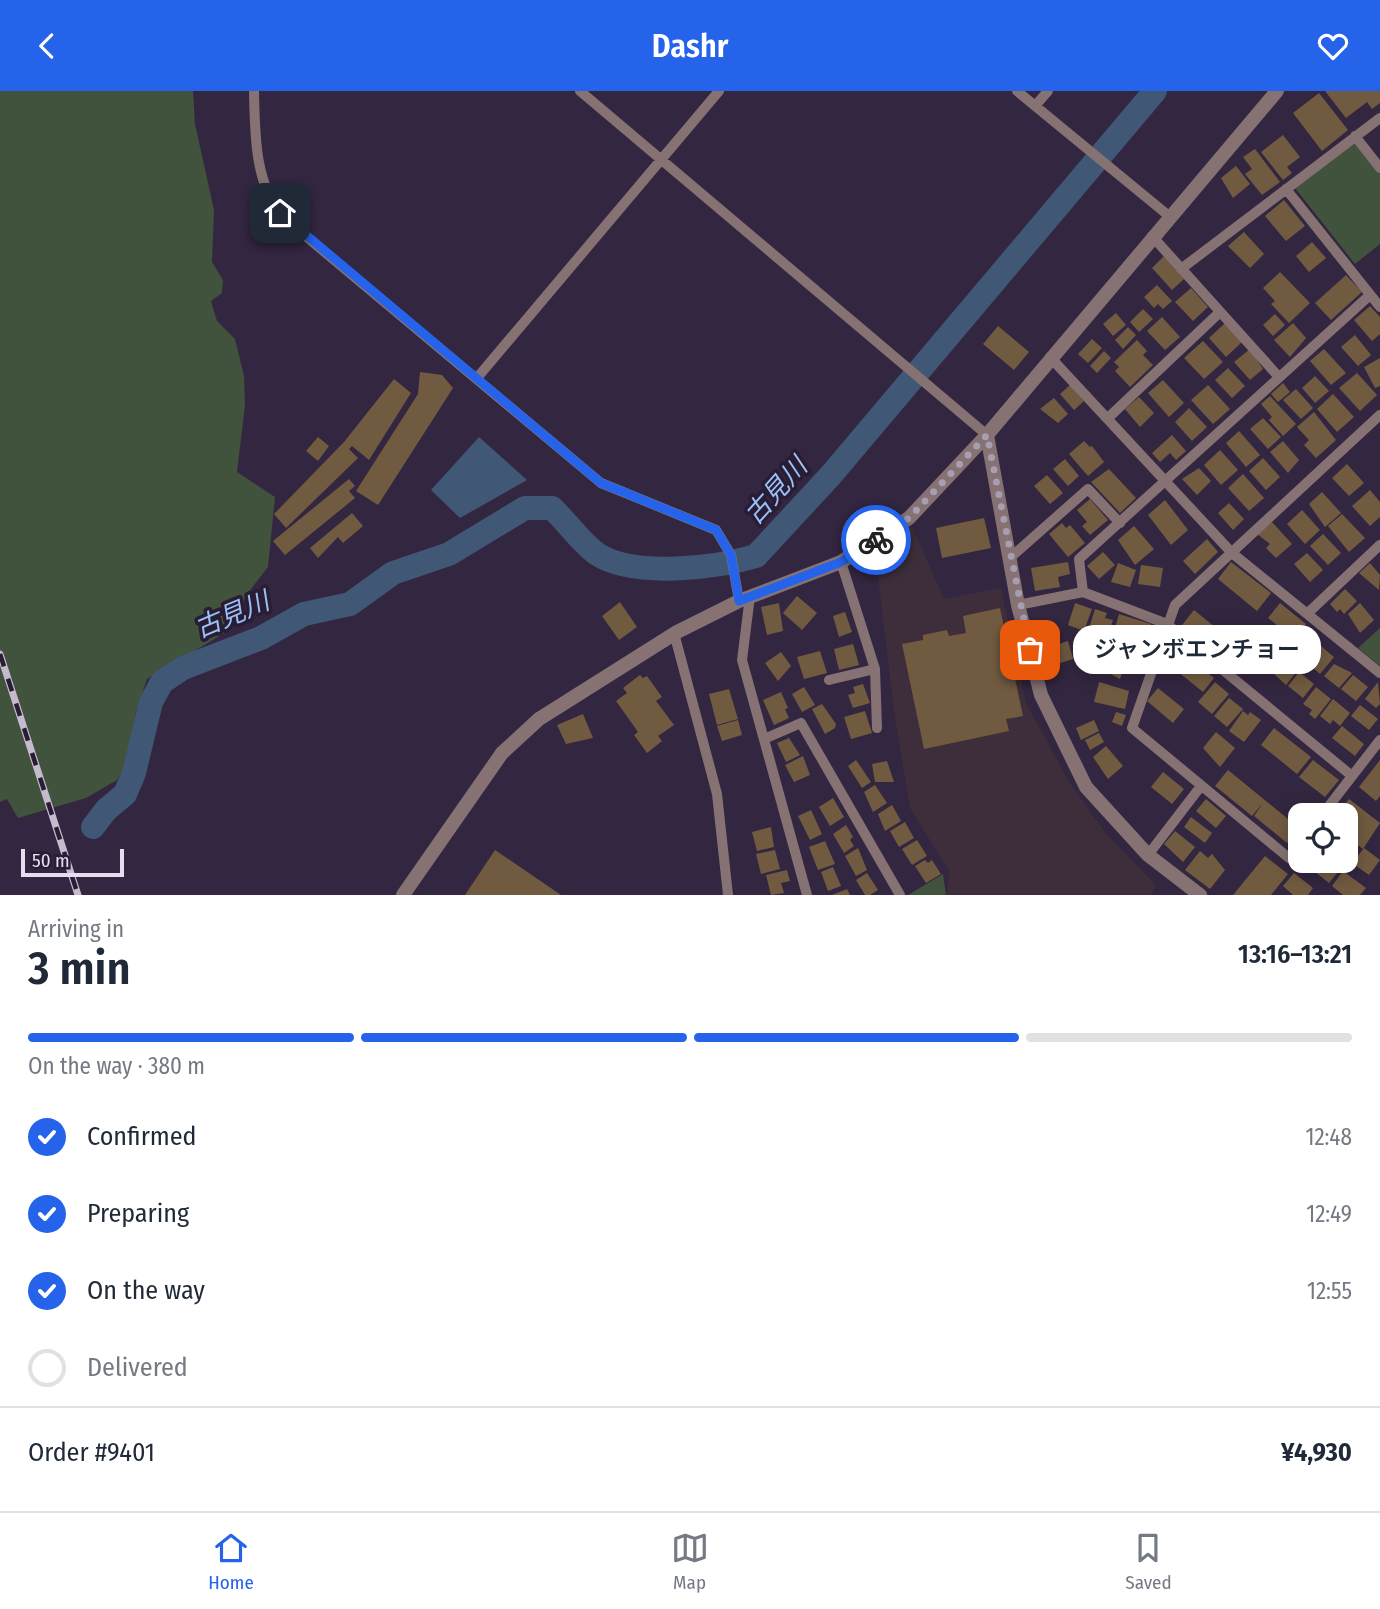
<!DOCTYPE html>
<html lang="en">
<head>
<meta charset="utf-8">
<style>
  :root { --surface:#fff; --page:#f6f6f7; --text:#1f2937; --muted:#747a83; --line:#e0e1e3; --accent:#2563eb }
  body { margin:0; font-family:"Fira Sans Condensed","Noto Sans JP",sans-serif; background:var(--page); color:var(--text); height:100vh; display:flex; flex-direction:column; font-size:26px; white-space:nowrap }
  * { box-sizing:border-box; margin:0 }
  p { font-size:23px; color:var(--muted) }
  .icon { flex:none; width:38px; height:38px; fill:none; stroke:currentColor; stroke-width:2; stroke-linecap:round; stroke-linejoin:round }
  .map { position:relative; height:804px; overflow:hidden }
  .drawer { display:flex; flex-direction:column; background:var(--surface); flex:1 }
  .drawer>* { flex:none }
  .buttons { position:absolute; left:1288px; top:712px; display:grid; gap:14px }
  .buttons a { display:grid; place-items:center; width:70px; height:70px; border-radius:14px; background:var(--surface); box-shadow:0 4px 18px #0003; font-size:35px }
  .scale { position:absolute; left:21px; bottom:18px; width:103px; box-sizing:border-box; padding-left:7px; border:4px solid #e6deef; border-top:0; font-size:19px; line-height:24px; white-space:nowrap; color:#e6deef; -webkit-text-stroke:5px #291c35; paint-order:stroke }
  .pin { position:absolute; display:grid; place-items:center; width:60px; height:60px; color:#fff; margin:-30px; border-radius:14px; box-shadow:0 4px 10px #0006 }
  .courier { position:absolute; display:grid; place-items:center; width:70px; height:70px; margin:-35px; border:5px solid #2563eb; border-radius:50%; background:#fff; color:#222; box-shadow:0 2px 9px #0007 }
  .bubble { position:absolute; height:49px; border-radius:21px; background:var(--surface); box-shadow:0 4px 18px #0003; font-size:23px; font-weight:600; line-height:49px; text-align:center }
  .summary em { font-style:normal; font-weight:600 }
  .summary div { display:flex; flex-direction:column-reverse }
  .summary { display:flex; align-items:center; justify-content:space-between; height:119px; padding:0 28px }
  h1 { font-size:46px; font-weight:600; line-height:52px }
  .bar { display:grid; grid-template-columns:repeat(4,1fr); gap:10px 7px; align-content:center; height:84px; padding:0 28px }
  .bar i { height:9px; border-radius:5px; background:var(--line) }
  .bar .current { background:var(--accent) }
  .bar p { grid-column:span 4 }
  .line { display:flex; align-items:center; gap:18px; padding:0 28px; border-top:2px solid var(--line) }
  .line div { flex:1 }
  ol { padding:0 28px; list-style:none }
  li { display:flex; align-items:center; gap:21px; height:77px }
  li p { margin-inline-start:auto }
  li .icon { padding:7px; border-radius:50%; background:var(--accent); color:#fff; stroke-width:4 }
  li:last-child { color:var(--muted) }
  li i { width:38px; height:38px; border:4px solid var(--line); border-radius:50% }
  header { display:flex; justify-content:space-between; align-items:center; height:91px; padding:0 28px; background:var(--accent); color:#fff; font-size:32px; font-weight:600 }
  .tabs { display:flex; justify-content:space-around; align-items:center; height:98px; border-top:2px solid var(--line); background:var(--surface); font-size:19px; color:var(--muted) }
  .tabs a { display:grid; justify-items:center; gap:4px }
  .tabs .current { color:var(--accent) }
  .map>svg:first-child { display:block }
  .commercial { fill:#3e2e3b }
  .green { fill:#41523d }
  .water { fill:#405775 }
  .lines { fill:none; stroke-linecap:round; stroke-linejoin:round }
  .river { stroke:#405775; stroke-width:24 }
  .building { fill:#715b40 }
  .minor { stroke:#867273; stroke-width:10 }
  .tertiary { stroke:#867273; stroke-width:14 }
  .rail-casing { stroke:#c4bbcd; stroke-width:7 }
  .rail { stroke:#291c35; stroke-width:4.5; stroke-dasharray:13; stroke-linecap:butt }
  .done { stroke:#a79eb2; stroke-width:7; stroke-dasharray:0 12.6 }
  .route { stroke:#2563eb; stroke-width:9 }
  .labels { text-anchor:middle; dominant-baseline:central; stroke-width:7; stroke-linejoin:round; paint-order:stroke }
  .water-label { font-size:26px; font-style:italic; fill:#9ac0f6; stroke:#291c35 }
</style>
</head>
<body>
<header><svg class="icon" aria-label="back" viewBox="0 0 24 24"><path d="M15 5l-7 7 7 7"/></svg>Dashr<svg class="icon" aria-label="heart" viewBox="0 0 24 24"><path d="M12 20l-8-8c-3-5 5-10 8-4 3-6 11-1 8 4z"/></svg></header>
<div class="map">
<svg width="1380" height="804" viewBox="0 0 1380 804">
  <rect width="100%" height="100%" fill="#332640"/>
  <path class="commercial" d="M911,433l33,75 57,-11 25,115 42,77 38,54 50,51 -5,10h-204l2,-24 -39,-63 -16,-97 -19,-161z"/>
  <path class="green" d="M0,0h193l2,33 19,86 -2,52 11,18 -1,13 -11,8 6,20 18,18 9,37 1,29 -8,67 38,25 -7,70 -21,27 -12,23 -12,17 -76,45 -11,33 -8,50 -11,18 -31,18 -68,20 -11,-19 -7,3z
    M1354,50l26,33v70l-25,20 -60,-76z
    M1380,537v38l-22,-18z
    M943,783l3,21h-38z"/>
  <path class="water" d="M479,346l48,43 -67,38 -29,-28z"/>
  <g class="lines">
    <path class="river" d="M93,736l13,-17 19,-16 9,-21 17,-71 11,-20 21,-14 78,-30 43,-24 46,-10 43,-31 56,-19 76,-46h27c15,14 29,35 45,46 37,24 119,14 159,2l75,-81 324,-384"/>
  </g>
  <path class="building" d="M1325,0h55v12l-8,6 -5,-7 -21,16z
    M1319,2l29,37 -26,21 -29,-38z
    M1283,44l17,22 -13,10 5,6 -9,7 -22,-28z
    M1255,58l25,33 -18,13 -17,-21 7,-5 -9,-12z
    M1236,75l14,18 -17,14 -12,-20z
    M1284,109l21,26 -19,15 -21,-25z
    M1244,141l20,22 -14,14 -22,-22z
    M1312,151l14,16 -17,14 -13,-16z
    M1164,165l20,23 -12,11 -20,-22z
    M1280,181l30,31 -21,20 -18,-19 4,-3 -12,-13z
    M1346,184l16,17 -31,28 -16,-17z
    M1157,194l15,16 -9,8 -5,-5 -4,4 -10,-11z
    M1191,197l17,19 -15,14 -18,-19z
    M1370,215l10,11v17l-8,7 -18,-21z
    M1143,218l10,10 -14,13 -9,-10z
    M1116,222l10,12 -13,11 -10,-12z
    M1275,223l10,11 -12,11 -10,-11z
    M1162,226l18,20 -15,13 -18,-19z
    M1225,232l17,19 -16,15 -17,-19z
    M1293,232l13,15 -16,19 -16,-17z
    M998,235l31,26 -15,18 -31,-26z
    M1128,236l8,8 -13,14 -8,-9z
    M1355,244l16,20 -13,11 -17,-19z
    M1092,248l10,9 -14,15 -10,-9z
    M1137,249l10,11 -4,4 10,10 -23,22 -15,-16 4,-4 -5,-5z
    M1203,250l20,21 -19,17 -20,-21z
    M1250,258l13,20 -13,11 -16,-18z
    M1324,258l22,24 -15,12 -21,-24z
    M1104,260l7,7 -14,15 -7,-7z
    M1380,267v28l-5,2 -11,-21z
    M1228,277l17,18 -13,12 -17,-18z
    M420,281l22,3 11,13 -75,117 -22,-14 62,-97z
    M1357,282l20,22 -17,16 -21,-23z
    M1315,285l14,15 -14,12 -13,-15z
    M394,288l17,14 -42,67 -17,-14 -3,3 9,9 -72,70 -12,-14 70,-72z
    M1163,289l21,23 -15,14 -21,-24z
    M1283,292l7,9 -12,10 -7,-8z
    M1070,294l14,16 -10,9 -14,-16z
    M1208,294l22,24 -17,15 -22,-24z
    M1296,298l17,19 -12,11 -18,-19z
    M1333,303l21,23 -17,15 -20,-23z
    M1270,305l26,28 -13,12 -14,-16 3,-3 -11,-13z
    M1139,306l15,16 -14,14 -15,-18z
    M1054,307l14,16 -10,9 -18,-14z
    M1189,317l18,19 -15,14 -17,-19z
    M1314,321l22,28 -20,18 -12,-13 5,-5 -12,-13z
    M1263,327l18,19 -13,12 -18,-20z
    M1239,340l21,24 -14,12 -20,-24z
    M1172,344l14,16 -10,9 -6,-7 -10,9 -8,-9z
    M318,346l11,9 -11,15 -12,-10z
    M1084,350l6,6 2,-1 12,16 -16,14 -19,-22z
    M1283,350l16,19 -11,13 -18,-21z
    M1220,359l18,20 -17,15 -17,-20z
    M1263,367l17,19 -14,13 -17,-19z
    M1065,368l14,17 -11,10 -15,-17z
    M1347,373l17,19 -15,13 -17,-18z
    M1199,377l12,13 -14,14 -15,-16z
    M1109,378l27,29 -16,15 -29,-31z
    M1243,383l21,24 -15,13 -21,-23z
    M1047,384l16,18 -13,11 -16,-18z
    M349,388l6,7 -6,5 6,7 -70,57 -12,-14z
    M1370,399l10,12v15l-10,9 -18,-20z
    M1322,401l19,21 -16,14 -16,-23z
    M1090,408l18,21 -18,15 -8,-9 5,-4 -10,-12z
    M1165,409l23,30 -17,15 -23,-30z
    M1229,412l15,16 -11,11 -15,-17z
    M1302,419l18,20 -15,14 -18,-20z
    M352,422l11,13 -20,17 -5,-6 -20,21 -8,-10z
    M1342,423l23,24 -16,14 -21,-26z
    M984,427l7,30 -49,10 -6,-30z
    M1272,431l20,22 -16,14 -10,-10 4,-4 -13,-10z
    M1062,432l4,5 4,-3 15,18 -17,14 -19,-23z
    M1134,435l20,23 -19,16 -17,-25z
    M1323,443l18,19 -13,12 -18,-19z
    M1207,448l11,13 -23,22 -12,-13z
    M1103,461l12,13 -16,14 -12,-13z
    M1307,462l16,17 -13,12 -16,-18z
    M1068,471l2,12 -12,3 2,10 -25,4 -4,-23z
    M1231,471l40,31 -14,18 -39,-32z
    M1118,472l18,7 -6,17 -19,-5z
    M1370,472l10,12 -1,15 -20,-17z
    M1141,474l22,3 -3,19 -22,-3z
    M1345,498l12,12 -13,13 -4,-5 -3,3 -7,-8z
    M797,505l20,17 -15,17 -19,-17z
    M620,511l17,25 -18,13 -17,-24z
    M779,512l4,28 -16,4 -6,-28z
    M1075,512l17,6 -8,22 -16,-6z
    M1280,512l26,21 -12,15 -26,-21z
    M1360,512l14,17 -14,13 -12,-19z
    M1000,517l23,108 -17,3 3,12 -85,18 -22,-105 21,-4v-5l24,-5 2,6 17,-3 -3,-17z
    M1095,518l12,4 -2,5 8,2 -6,18 -19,-6z
    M1194,519l27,22 -13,15 -26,-22z
    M845,521l7,20 -13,5 -6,-21z
    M1119,523l32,10 -6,21 -32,-10z
    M1303,541l14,12 -12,15 -14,-11z
    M1225,545l27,23 -12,14 -28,-22z
    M1068,550l5,18 -28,9 -5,-18z
    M853,553l6,21 -20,5 -5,-21z
    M1103,554l25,9 -8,25 -24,-13z
    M1321,555l13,11 -14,17 -13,-11z
    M1178,558l36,29 -11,14 -36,-29z
    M820,560l7,22 -23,6 -7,-22z
    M781,561l10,14 -13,15 -13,-18z
    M1282,566l16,13 -12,15 -15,-14z
    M1334,573l18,9 -13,15 -15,-12z
    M1299,581l15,12 -11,14 -15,-12z
    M640,584l3,3 4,-2 15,21 -6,4 18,24 -16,11 4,5 -15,12 -13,-18 4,-3 -22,-31 11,-8 -4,-5z
    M1353,584l15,12 -12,14 -15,-12z
    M1099,591l30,9 -4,18 -31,-7z
    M1215,591l14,12 -17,20 -14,-12z
    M1378,591l2,22 -4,4 -11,-9z
    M863,593l7,19 -17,5 -5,-13 7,-2 -2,-6z
    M804,596l11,18 -13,7 -10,-18z
    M1316,596l15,12 -16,20 -6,-5 3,-4 -9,-6z
    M1158,597l26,21 -11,14 -26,-22z
    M729,598l9,30 -21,6 -8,-31z
    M781,601l7,16 -3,1 4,9 -15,7 -11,-25z
    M1229,607l14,11 -16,18 -13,-11z
    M1333,608l17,14 -10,13 -7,-6 -3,4 -10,-8z
    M822,613l14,20 -1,4 -10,6 -13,-25z
    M1360,614l18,14 -9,11 -18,-14z
    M865,620l7,22 -21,6 -7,-22z
    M1243,620l5,4 2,-3 11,8 -17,22 -15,-11z
    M1116,621l10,3 -4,11 -10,-4z
    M583,623l10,24 -27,6 -9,-19z
    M738,629l4,15 -20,6 -5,-15z
    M1094,629l5,11 -18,9 -5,-12z
    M1342,635l22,18 -9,12 -23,-18z
    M1274,637l37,29 -14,17 -36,-29z
    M1216,641l19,16 -15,19 -17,-19z
    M1099,642l5,9 -14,8 -5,-10z
    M789,647l11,17 -14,7 -9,-19z
    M1106,655l17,20 -15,13 -15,-22z
    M803,665l7,19 -16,7 -9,-17z
    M856,669l15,22 -9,6 -14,-22z
    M1313,669l26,20 -14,17 -26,-20z
    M1380,669v36l-4,5 -17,-14z
    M887,670l7,21h-19l-3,-18z
    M1228,679l71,58 -12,15 -33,-27 9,-13 -11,13 -37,-30z
    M1163,681l21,17 -12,15 -21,-17z
    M875,694l12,18 -14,9 -9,-20z
    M833,707l11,19 -14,9 -11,-19z
    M1206,708l20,17 -10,12 -20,-17z
    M1349,708l31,24 -17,26 -17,-13v-21h-4l4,-4 -4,-3z
    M892,714l9,16 -16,10 -7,-17z
    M811,719l11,24 -12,6 -12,-24z
    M1191,726l21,16 -7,10 -21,-16z
    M905,731l9,16 -15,9 -9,-16z
    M846,734l7,12 -3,3 4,6 -10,7 -11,-19z
    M771,736l3,20 -17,4 -5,-19z
    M1175,740l20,16 -12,15 -19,-18z
    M917,749l10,16 -15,9 -10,-16z
    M825,750l10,23 -17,6 -9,-23z
    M858,757l9,22 -11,6 -11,-20z
    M1364,757l16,12 -11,15 -17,-12z
    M495,759l66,45h-96z
    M775,759l5,19 -19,5 -5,-20z
    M1200,760l8,7 4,-4 13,16 -15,19 -25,-19z
    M1265,765l23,18 -17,21h-38z
    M925,769l3,3 4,-3 9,14 -15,9 -11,-17z
    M1308,770h27l7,6 -13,16 -24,-19z
    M833,776l8,19 -13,5 -7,-19z
    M787,779l3,11 -9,2 3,10 -13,2 -5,-20z
    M1343,780l23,17 -6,7h-17l-11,-9z
    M867,782l11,17 -8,5h-5l-9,-15z
    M1294,782l19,15 -5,7h-15l-10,-9z
    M847,798l3,6h-18z"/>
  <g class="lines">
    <path class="minor" d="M254,0c1,41 0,94 30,127l317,265 115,47 15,25 8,46
      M580,0l407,344
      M1017,0l152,125
      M1035,15l13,-15
      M1355,45l25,32
      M1286,98l94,118
      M1152,145l126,140
      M1181,178l199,-151
      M1050,266l182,196 148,120
      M477,287l242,-287
      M1109,326l111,-105
      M1010,467l78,-69 32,34
      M841,471l34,107 2,59
      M1083,501l-4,-33 291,-264
      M750,505l-8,64 65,235
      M1018,514l65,-13 84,32 185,152
      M1309,521l71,-67
      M674,542l43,161 11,101
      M829,589l46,-11
      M764,648l37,-16 99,172
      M1322,724l58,-75
      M1300,752l-11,15 -157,-130 43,-123 205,-190
      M1148,764l53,-69"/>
    <path class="tertiary" d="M987,344l31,170 23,90 45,92 62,68 52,40
      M403,804l99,-142 37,-34 138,-87 62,-31 102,-39 68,-44 78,-83 290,-344"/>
    <g class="rail-casing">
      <path id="rail" d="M0,563l78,241"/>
    </g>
    <use href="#rail" class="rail"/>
  </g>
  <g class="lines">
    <path class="done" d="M876,449l33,-22 78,-83 43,215"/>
    <path class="route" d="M280,122l321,270 115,47 15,25 8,46 102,-39 35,-22"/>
  </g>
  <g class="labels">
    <g class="water-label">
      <text transform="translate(776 400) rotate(-48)">古見川</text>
      <text transform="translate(232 524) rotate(-23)">古見川</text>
    </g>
  </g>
</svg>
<div class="buttons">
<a><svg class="icon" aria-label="locate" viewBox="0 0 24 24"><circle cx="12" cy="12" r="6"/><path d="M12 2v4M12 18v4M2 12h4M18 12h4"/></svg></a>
</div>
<div class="scale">50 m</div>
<div class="pin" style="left:1030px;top:559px;background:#ea580c"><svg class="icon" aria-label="bag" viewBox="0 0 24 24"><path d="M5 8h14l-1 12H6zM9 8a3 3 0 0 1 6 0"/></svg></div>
<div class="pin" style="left:280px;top:122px;background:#1f2937"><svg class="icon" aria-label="home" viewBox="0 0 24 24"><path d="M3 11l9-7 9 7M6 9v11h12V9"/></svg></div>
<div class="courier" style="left:876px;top:449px"><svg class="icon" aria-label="bike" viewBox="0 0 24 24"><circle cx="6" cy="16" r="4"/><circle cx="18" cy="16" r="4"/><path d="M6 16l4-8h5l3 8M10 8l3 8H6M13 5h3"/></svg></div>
<div class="bubble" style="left:1073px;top:534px;width:248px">ジャンボエンチョー</div>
</div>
<section class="drawer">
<div class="summary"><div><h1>3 min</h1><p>Arriving in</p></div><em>13:16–13:21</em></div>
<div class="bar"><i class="current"></i><i class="current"></i><i class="current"></i><i></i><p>On the way · 380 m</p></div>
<ol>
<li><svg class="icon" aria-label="check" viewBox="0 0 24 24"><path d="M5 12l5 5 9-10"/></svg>Confirmed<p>12:48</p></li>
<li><svg class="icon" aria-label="check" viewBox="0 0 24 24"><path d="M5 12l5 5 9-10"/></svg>Preparing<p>12:49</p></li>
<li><svg class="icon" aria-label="check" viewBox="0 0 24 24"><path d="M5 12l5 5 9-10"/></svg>On the way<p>12:55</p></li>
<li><i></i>Delivered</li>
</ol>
<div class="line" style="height:91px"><div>Order #9401</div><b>¥4,930</b></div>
</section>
<nav class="tabs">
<a class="current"><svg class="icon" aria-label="home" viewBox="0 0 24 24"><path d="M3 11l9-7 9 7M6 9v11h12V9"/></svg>Home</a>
<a><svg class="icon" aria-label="map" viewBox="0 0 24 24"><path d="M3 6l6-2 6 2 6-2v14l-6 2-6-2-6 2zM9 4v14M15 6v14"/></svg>Map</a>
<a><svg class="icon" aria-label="saved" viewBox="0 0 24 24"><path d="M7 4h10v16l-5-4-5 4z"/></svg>Saved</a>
</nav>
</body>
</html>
